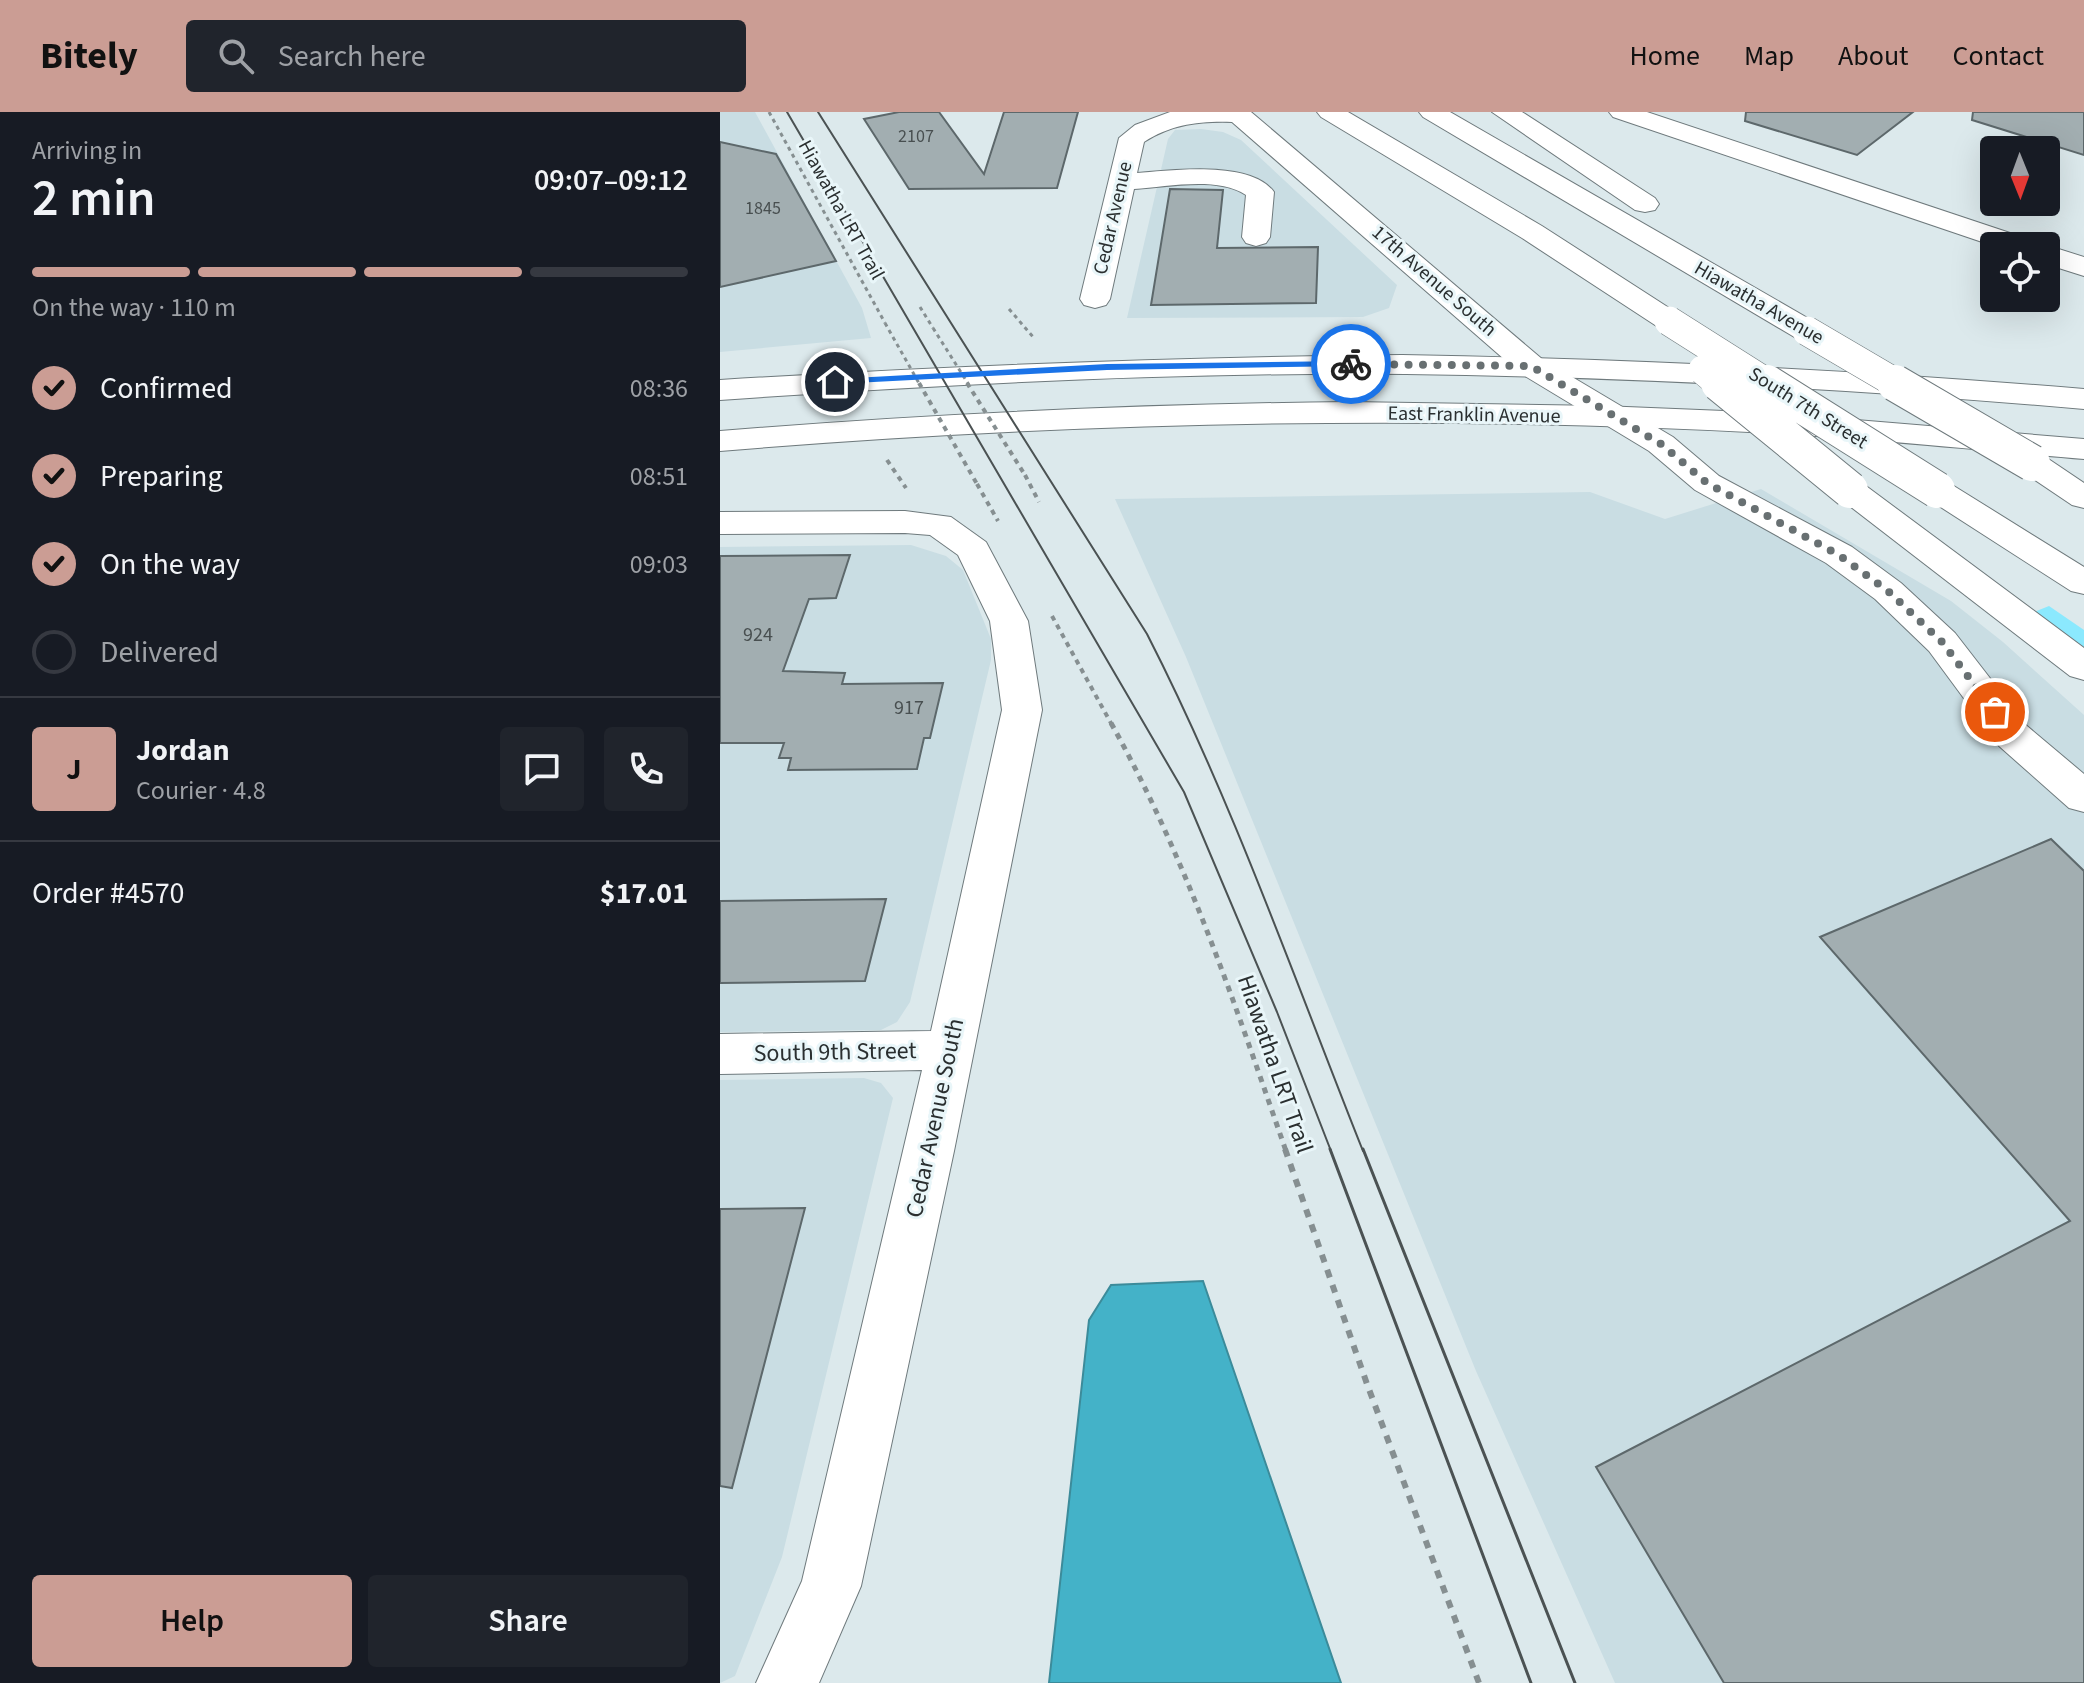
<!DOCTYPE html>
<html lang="en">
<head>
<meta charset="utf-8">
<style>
  :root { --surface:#171b24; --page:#20242c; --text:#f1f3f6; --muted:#9ea1a6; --line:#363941; --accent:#cb9d94 }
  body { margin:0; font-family:"Source Sans 3",sans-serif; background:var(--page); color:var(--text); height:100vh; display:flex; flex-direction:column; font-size:30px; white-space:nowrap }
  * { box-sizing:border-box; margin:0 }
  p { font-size:26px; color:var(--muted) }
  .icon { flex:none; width:44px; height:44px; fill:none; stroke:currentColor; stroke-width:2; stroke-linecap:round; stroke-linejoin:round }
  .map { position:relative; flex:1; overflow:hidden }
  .details { display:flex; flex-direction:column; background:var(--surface); width:720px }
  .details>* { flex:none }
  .needle { width:52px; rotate:179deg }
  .controls { position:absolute; left:1260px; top:24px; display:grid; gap:16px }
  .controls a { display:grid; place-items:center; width:80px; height:80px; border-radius:8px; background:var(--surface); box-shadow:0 8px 32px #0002; font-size:40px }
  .pin { position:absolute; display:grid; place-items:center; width:68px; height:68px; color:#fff; margin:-34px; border:4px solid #fff; border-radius:50%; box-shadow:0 2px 8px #0007 }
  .courier { position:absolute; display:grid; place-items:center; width:80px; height:80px; margin:-40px; border:6px solid #1a73e8; border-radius:50%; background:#fff; color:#222; box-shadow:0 2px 10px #0007 }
  .head em { font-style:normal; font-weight:600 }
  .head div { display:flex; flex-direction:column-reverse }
  .head { display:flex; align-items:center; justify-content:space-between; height:136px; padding:0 32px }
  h1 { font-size:52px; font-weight:600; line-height:60px }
  .bar { display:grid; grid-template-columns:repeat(4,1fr); gap:12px 8px; align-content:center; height:96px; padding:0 32px }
  .bar i { height:10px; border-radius:6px; background:var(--line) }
  .bar .on { background:var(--accent) }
  .bar p { grid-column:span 4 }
  .line { display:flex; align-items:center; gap:20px; padding:0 32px; border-top:2px solid var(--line) }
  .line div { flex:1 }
  .round { display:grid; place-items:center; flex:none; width:84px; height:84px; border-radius:8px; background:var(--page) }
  ol { padding:0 32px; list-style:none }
  li { display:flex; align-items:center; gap:24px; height:88px }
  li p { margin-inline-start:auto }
  li .icon { padding:8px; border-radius:50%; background:var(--accent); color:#111; stroke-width:4 }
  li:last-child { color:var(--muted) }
  li i { width:44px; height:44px; border:4px solid var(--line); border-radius:50% }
  .action { display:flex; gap:16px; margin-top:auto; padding:16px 32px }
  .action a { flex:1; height:92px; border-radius:8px; background:var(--accent); color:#111; font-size:32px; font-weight:600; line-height:92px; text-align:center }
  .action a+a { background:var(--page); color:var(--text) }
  header { display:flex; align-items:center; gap:48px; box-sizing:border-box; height:112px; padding:0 40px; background:var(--accent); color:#111 }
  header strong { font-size:38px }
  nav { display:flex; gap:44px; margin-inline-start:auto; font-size:28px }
  .search { width:560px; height:72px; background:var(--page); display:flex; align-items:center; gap:20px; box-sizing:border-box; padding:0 28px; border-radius:8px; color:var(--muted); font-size:30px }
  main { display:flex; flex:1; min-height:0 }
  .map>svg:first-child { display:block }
  .built { fill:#c9dde3 }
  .green { fill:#8be9fe }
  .water { fill:#44b2c8; stroke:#3c8b9a; stroke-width:2 }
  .building { fill:#a2aeb1; stroke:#5d686b; stroke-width:2 }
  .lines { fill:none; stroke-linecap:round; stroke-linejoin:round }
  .minor-casing { stroke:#6f7a7d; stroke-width:2 }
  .major-casing { stroke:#6f7a7d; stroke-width:2 }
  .highway-casing { stroke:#6f7a7d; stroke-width:2 }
  .path-far3 { stroke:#868f91; stroke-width:3; stroke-dasharray:4 4; stroke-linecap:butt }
  .path-far2 { stroke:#868f91; stroke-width:4; stroke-dasharray:5 5; stroke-linecap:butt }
  .path-far1 { stroke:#868f91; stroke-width:5; stroke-dasharray:6 6; stroke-linecap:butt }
  .path { stroke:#868f91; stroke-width:6; stroke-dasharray:8 8; stroke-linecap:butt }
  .minor { fill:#fff; fill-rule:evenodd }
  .major { fill:#fff; fill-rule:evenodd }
  .highway { fill:#fff; fill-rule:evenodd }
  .tram-far1 { stroke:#4b5253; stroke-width:2 }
  .tram { stroke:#4b5253; stroke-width:3 }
  .highway-bridge-far1-casing { stroke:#6f7a7d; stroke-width:30; stroke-linecap:butt }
  .highway-bridge-casing { stroke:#6f7a7d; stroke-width:38; stroke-linecap:butt }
  .path-bridge-far1 { stroke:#868f91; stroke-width:3; stroke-dasharray:4 4; stroke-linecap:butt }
  .path-bridge { stroke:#868f91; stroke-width:4; stroke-dasharray:5 5; stroke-linecap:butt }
  .highway-bridge-far1 { stroke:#fff; stroke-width:29 }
  .highway-bridge { stroke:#fff; stroke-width:36 }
  .route { fill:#1a73e8 }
  .done { stroke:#687072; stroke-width:8; stroke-dasharray:0 14.4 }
  .labels { text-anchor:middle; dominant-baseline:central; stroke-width:6; stroke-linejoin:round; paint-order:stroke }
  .far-number-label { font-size:18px; fill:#484f50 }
  .far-street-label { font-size:20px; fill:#2a2f30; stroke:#e9f6f9 }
  .number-label { font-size:20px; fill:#484f50 }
  .street-label { font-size:24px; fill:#2a2f30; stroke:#e9f6f9 }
</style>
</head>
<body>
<header>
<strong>Bitely</strong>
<div class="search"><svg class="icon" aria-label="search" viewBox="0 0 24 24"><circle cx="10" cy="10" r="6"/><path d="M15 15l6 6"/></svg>Search here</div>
<nav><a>Home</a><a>Map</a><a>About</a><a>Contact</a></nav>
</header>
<main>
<section class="details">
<div class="head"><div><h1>2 min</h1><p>Arriving in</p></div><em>09:07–09:12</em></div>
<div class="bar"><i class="on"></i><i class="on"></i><i class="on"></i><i></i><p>On the way · 110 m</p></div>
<ol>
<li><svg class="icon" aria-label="check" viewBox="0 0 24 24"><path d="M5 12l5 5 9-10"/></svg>Confirmed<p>08:36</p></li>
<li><svg class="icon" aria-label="check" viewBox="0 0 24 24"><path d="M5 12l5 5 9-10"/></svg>Preparing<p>08:51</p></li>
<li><svg class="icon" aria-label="check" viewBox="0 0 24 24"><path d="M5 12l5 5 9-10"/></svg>On the way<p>09:03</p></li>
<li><i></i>Delivered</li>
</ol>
<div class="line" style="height:144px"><b class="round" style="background:var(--accent);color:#111">J</b><div><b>Jordan</b><p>Courier · 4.8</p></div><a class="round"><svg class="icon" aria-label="chat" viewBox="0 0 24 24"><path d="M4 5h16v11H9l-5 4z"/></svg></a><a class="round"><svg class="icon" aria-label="phone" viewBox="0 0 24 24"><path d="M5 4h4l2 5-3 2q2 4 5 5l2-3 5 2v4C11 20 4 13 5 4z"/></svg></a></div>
<div class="line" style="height:104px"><div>Order #4570</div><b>$17.01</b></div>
<div class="action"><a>Help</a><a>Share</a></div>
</section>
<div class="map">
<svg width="1364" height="1571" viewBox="0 0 1364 1571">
  <rect width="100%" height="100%" fill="#dce9ec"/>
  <path class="built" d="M0,0h35l107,196 9,30 -151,14z
    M481,17l22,3 18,8 156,145 -8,23 -26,9 -236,1 41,-179 7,-9z
    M1041,377l190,112 52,41 81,73v968h-469l-139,-312 -290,-714 -71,-158 475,-7 75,27z
    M191,433l35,11 17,14 28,69v21l-81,342 -13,20 -16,8 -161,2v-485z
    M144,966l17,5 12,15 -111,459 -47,119 -15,7v-603z"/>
  <path class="green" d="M1329,494l35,24v20l-50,-38z"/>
  <path class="water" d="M483,1169l138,402h-292l40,-363 22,-35z"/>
  <path class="building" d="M179,0h40l45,62 20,-62h74l-21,76 -148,1 -45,-70z
    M1026,0h167l-56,43 -112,-34z
    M1253,0h111v43l-112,-35z
    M0,30l56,12 60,107 -116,26z
    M450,77l53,1 -6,58 101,-1 -2,56 -165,2z
    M130,443l-14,43 -27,1 -26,72 62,2 -3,11 101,-1 -13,55h-6l-7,31 -129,1 3,-12h-12l5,-15h-64v-187z
    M1331,727l33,32v812h-360l-128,-216 474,-246 -250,-284z
    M166,787l-21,82 -145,2v-82z
    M85,1096l-73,280 -12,-2v-277z"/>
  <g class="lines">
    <g class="minor-casing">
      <path id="minor" d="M450,0h81l291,247 131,78 46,39 133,71 49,36 54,50 72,93 57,48v38l-15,-4 -70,-62 -70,-95 -54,-52 -49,-36 -131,-73 -46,-39 -129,-78 -288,-251c-32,-1 -60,2 -88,20l-7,31c35,-3 114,-13 137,19l-4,45 -4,6 -10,3 -10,-3 -4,-6 4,-42c-29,-19 -79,-8 -112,-6l-24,110 -4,6 -11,3 -11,-3 -4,-6 39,-161 16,-13z
        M889,0h38l384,128 4,6h-41l-381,-129z
        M1326,133l38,12v19l-38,-12v-18h-3z
        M185,399l46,6 35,25 42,79 14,89 -88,441 -93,435 -42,97h-63l46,-102 120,-511 -202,4v-40l211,-3 71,-321 -12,-89 -32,-66 -28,-20 -25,-2 -185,1v-22z"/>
    </g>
    <g class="major-casing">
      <path id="major" d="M682,243c228,4 455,15 682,34v20c-226,-20 -451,-32 -678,-35 -229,-2 -458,10 -686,26v-20c227,-14 454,-23 682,-25z
        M630,290l252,4 171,7 311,26v20c-105,-9 -210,-20 -315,-26 -350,-19 -700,-11 -1049,18v-20c210,-17 419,-27 630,-29z"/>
    </g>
    <g class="highway-casing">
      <path id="highway" d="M597,0h31l194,114 138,89 4,6 -4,6 -11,3 -11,-3 -136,-89 -201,-121z
        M699,0h31l368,212 4,7 -4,7 -11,2 -11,-2 -373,-221z
        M772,0h30l133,86 4,6 -4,6 -10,2 -10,-2z
        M1312,341l12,3 40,27v25l-12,-3 -52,-35 -5,-7 5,-7z
        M1130,368l12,3 222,165v32l-14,-4 -232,-179 -5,-7 5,-7z
        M1217,368l12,3 135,84v27l-13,-3 -146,-94 -5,-7 5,-7z"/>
    </g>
    <path class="path-far3" d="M49,0l116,211
      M200,195l13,21
      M289,197l25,29"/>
    <path class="path-far2" d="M167,348l19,28
      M305,363l14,27
      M257,372l21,37
      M332,504l60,109"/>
    <path class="path-far1" d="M391,611c76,136 124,282 175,428"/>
    <path class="path" d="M565,1037l82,235 112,299"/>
    <use href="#minor" class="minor"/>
    <use href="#major" class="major"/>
    <use href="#highway" class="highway"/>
    <path class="tram-far1" d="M67,0l397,680 93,220 54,139
      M98,0l329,522c85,166 147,344 216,517"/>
    <path class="tram" d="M610,1037l201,534
      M643,1037l212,534"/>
    <g class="highway-bridge-far1-casing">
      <path id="highway-bridge-far1" d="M949,209l101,64
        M1087,219l92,54
        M983,258l18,15"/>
    </g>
    <g class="highway-bridge-casing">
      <path id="highway-bridge" d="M999,271l131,107
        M1047,271l170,107
        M1175,271l137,80"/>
    </g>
    <path class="path-bridge-far1" d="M165,211l35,62
      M213,216l36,57"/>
    <path class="path-bridge" d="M199,271l58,101
      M247,271l58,92"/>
    <use href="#highway-bridge-far1" class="highway-bridge-far1"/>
    <use href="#highway-bridge" class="highway-bridge"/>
  </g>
  <path class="route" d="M631,249l3,5 -247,4 -272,14 -5,-2 5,-3 272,-15z"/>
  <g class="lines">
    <path class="done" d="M631,252l180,2 130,78 46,39 132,72 49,36 54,51 53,70"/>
  </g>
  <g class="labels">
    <g class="far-number-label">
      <text x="196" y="24">2107</text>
      <text x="43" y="96">1845</text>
    </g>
    <g class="far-street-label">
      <text transform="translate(121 98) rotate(61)">Hiawatha LRT Trail</text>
      <text transform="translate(393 106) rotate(-77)">Cedar Avenue</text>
      <text transform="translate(714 169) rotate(41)">17th Avenue South</text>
      <text transform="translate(1039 191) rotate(30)">Hiawatha Avenue</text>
      <text transform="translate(1088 296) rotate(32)">South 7th Street</text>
      <text transform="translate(754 303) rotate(1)">East Franklin Avenue</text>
    </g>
    <g class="number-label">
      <text x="38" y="523">924</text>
      <text x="189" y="596">917</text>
    </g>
    <g class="street-label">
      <text transform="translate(115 940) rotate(-1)">South 9th Street</text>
      <text transform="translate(555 952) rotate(71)">Hiawatha LRT Trail</text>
      <text transform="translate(215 1006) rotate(-78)">Cedar Avenue South</text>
    </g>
  </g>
</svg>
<div class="controls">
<a><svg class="needle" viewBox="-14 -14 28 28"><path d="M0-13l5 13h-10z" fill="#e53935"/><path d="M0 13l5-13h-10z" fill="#9ea1a6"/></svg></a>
<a><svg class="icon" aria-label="locate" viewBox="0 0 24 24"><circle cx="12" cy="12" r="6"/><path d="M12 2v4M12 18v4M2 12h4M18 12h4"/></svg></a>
</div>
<div class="pin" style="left:1275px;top:600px;background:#ea580c"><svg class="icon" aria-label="bag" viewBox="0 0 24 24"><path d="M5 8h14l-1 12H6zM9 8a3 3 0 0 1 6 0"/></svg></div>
<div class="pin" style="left:115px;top:270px;background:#1f2937"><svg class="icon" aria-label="home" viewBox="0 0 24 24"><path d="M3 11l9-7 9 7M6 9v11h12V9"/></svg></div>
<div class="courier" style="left:631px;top:252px"><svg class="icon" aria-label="bike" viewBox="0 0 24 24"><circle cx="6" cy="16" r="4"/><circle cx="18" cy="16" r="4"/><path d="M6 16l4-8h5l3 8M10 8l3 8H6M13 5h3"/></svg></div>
</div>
</main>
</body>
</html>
